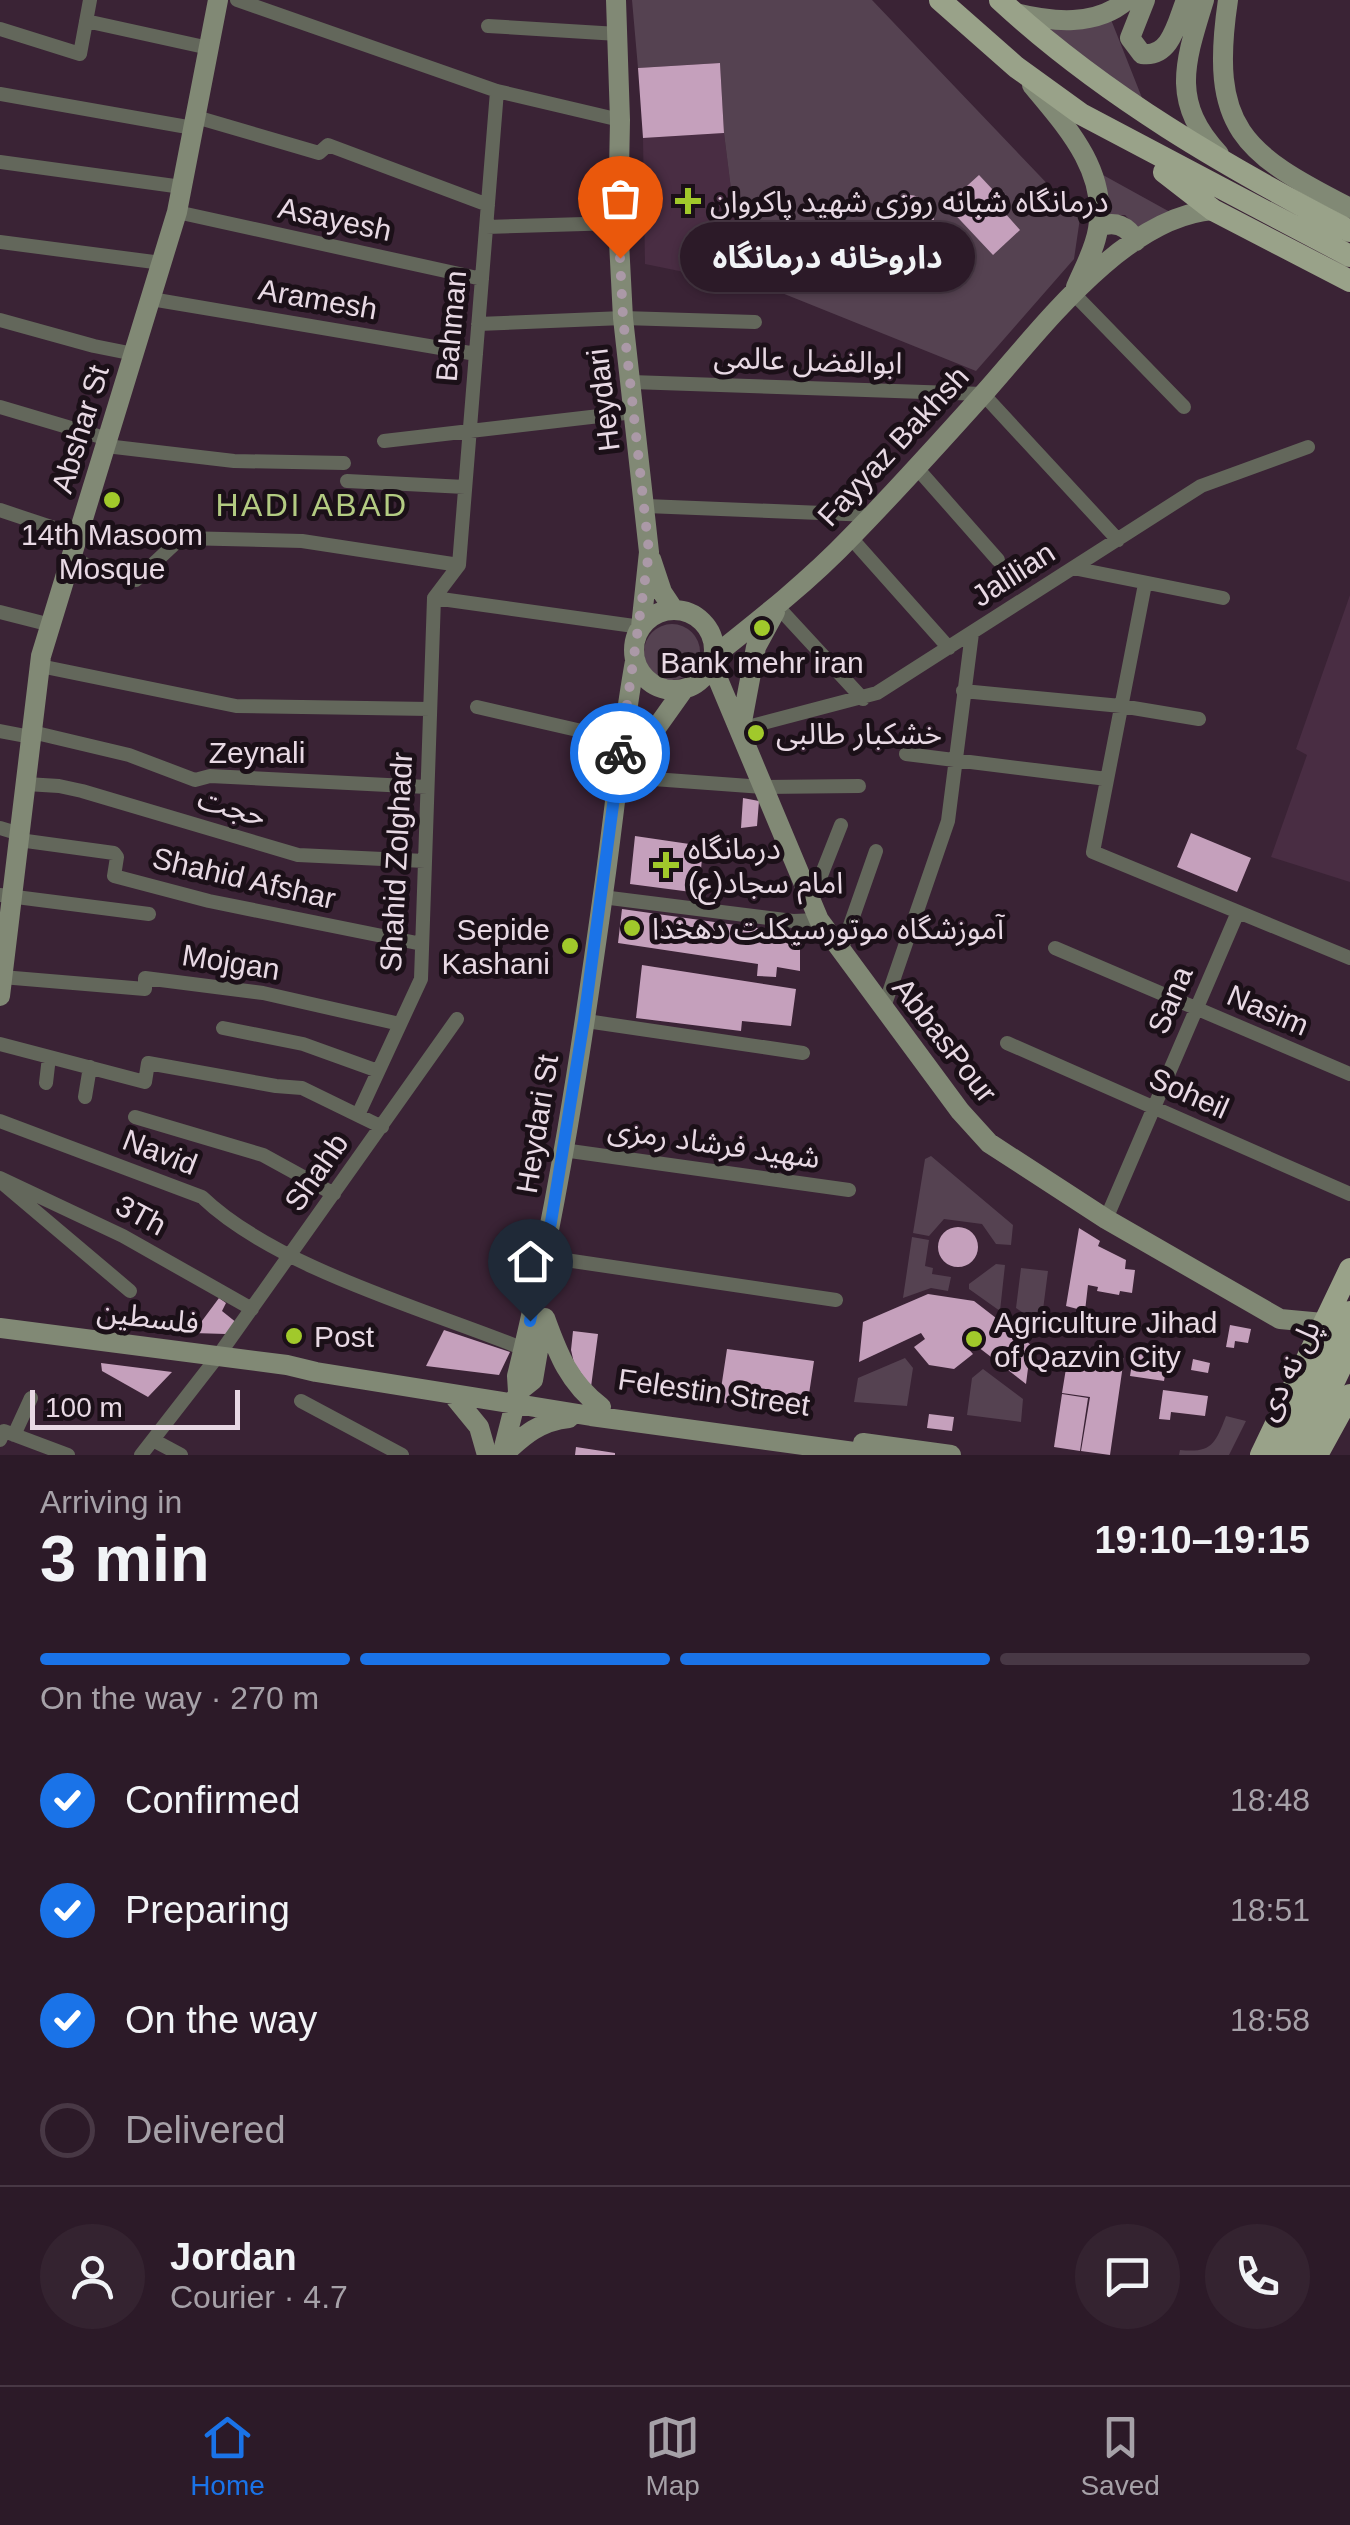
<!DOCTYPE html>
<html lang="en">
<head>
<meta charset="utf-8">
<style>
  :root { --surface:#2c1a28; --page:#342330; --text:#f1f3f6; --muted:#a6a1a8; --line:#483845; --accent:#1a73e8 }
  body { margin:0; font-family:Helvetica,"Noto Sans Arabic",sans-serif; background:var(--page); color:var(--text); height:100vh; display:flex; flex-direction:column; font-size:38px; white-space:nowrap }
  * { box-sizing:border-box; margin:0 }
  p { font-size:32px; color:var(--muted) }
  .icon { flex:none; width:55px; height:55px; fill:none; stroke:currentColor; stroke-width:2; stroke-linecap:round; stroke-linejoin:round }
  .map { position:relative; height:1455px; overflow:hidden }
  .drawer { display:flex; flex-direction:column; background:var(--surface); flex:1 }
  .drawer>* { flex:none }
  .scale { position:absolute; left:30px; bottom:25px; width:210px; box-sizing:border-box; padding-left:10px; border:5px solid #e8d9e4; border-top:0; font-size:28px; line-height:35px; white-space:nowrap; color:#e8d9e4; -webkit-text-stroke:8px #1b1018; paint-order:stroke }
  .pin { position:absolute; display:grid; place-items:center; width:85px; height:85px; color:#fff; margin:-102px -42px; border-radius:50% 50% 50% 0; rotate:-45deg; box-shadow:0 0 10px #0007 }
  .pin .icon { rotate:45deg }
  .courier { position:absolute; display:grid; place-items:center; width:100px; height:100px; margin:-50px; border:8px solid #1a73e8; border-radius:50%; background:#fff; color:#222; box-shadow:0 2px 12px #0007 }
  .bubble { position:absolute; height:70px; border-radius:35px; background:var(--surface); box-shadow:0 2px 8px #0004,0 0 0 2px var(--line); font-size:32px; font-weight:700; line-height:70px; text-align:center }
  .overview em { font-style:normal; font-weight:700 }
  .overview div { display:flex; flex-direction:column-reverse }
  .overview { display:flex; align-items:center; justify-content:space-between; height:170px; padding:0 40px }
  h1 { font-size:65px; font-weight:700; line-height:75px }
  .bar { display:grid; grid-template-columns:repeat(4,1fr); gap:15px 10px; align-content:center; height:120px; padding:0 40px }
  .bar i { height:12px; border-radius:8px; background:var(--line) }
  .bar .current { background:var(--accent) }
  .bar p { grid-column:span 4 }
  .line { display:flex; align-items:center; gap:25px; padding:0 40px; border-top:2px solid var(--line) }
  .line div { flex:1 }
  .round { display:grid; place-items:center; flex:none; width:105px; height:105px; border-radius:52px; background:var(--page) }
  ol { padding:0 40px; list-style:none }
  li { display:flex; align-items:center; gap:30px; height:110px }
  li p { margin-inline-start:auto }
  li .icon { padding:10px; border-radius:50%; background:var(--accent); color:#fff; stroke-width:4 }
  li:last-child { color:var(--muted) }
  li i { width:55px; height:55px; border:5px solid var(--line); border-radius:50% }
  .tab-bar { display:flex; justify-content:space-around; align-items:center; height:140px; border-top:2px solid var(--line); background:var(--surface); font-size:28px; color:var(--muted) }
  .tab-bar a { display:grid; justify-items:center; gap:5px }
  .tab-bar .current { color:var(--accent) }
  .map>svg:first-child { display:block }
  .built { fill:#492d43 }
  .green { fill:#554251 }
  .building { fill:#c5a0bc }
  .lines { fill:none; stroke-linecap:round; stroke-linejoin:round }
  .street { stroke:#63675b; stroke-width:14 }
  .secondary { stroke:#818975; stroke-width:20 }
  .primary { stroke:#99a289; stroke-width:22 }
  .done { stroke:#ab99a7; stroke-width:10; stroke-dasharray:0 18 }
  .route { stroke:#1a73e8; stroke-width:12 }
  .poi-dot { fill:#a1c92b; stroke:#1b1018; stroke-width:4 }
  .labels { text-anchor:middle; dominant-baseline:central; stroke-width:10; stroke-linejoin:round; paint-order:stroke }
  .poi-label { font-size:30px; fill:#e8d9e4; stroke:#1b1018; text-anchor:start }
  .street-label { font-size:30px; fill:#e8d9e4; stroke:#1b1018 }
  .neighbourhood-label { font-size:32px; letter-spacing:2.5px; fill:#b3cb82; stroke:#1b1018 }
</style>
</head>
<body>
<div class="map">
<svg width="1350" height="1455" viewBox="0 0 1350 1455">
  <rect width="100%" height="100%" fill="#3a2335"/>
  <path class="built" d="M724,133l19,151 -98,-20 -2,-126z
    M1350,595v287l-79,-25 36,-102 -11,-6z"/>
  <path class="green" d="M632,0h240l208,218 -6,41 -98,112 -234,-94 -18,-144 -4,-70 -82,5z
    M1108,12l42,106 -111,-99z
    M1103,175l67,37 -30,19 -15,-16h-18z
    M644 652a28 28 0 1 1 56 0a28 28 0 1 1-56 0Z
    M931,1156l82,69 -2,20 -15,-1 -14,-20 -38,-5 -15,17 -16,-3 12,-74z
    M912,1237l17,3 -4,26 8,2 -1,6 19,3 -3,14 -17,-3 -28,10z
    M996,1264l9,1 -5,46 -31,-22v-5z
    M1021,1268l27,3 -7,54 -25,-17z
    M905,1358l8,10 -6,38 -53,-4 4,-24z
    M983,1369l40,30 -2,23 -54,-7 5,-37z
    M1226,1416l20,5 -17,34h-50l1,-5c31,3 35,-5 46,-34z"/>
  <path class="building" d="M720,63l4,70 -81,5 -5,-70z
    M979,175l30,32 -5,5 16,18 -27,25 -47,-50z
    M884 220a25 25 0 1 1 50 0a25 25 0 1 1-50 0Z
    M878,235l17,9 44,5 -13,24 -37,-17 -17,-13z
    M743,798l16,3 -2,25 -16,2z
    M1191,833l60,25 -14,34 -60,-25z
    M635,836l68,10 -4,47 -69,-9z
    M622,909l178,25v37l-23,-4 -1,10 -19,-1 1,-12 -140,-21z
    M642,965l154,24 -5,37 -49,-5 -1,10 -105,-13z
    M938 1247a20 20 0 1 1 40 0a20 20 0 1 1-40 0Z
    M1079,1228l21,13 -2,5 28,14 -1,9 10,1 -3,23 -12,-2 -1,4 -22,-4 1,-4 -10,-2 -3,26 -19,-5z
    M928,1294l46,7 57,44 -5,39 -57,-44 -5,4 9,10 -19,15 -25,-4 -15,-18 11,-8 -4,-6 -62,29 4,-40z
    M219,1298l7,5 -4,8 15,12 -11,11 -33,-1z
    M1230,1325l21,4 -3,14 -13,-2 -1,7 -8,-1z
    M444,1330l66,22 -11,23 -73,-9z
    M573,1331l25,3 -7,53 -17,-24 -3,-13z
    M727,1349l87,12 -8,53 -87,-12z
    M1069,1350l55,8 -14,97 -29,-4 9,-54 -28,-4z
    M1134,1352l34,6 -4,23 -34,-5z
    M1193,1359l17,4 -2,10 -17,-3z
    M101,1363l71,9 -24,25 -46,-26z
    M1163,1390l45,6 -3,20 -34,-4 -1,8 -11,-1z
    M1062,1394l26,4 -8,53 -26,-4z
    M929,1414l25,3 -2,14 -25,-3z
    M576,1447l39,6v2h-40z"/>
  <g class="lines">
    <path class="street" d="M237,0l260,91 123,29
      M86,21l123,27
      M488,26l130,8
      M0,29l80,25 10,-54
      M0,94l193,34
      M196,117l123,36 9,-8 160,60
      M0,162l182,25
      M177,212l305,67
      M486,227l132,-4
      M0,242l162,21
      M1073,293l111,114
      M151,299l325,55
      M0,320l94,26 40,8
      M478,324l145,-6 132,4
      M631,382l352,12 135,146
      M0,407l108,32
      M384,441l250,-29
      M106,446l128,15 110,2
      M916,467l82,93
      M347,481l118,6
      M646,506l226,9
      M0,510l78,26
      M851,538l98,110
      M71,560l65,20 45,-42 121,3 157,24
      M1073,568l150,30
      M1145,584l-52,268 257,106
      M434,598l25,-33 38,-474
      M434,598l207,29
      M778,607l85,92
      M0,612l51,13
      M40,666l196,40 194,3
      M963,691l158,15 78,13
      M477,707l144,33
      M740,729l137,-36 324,-207 107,-39
      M0,731l31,6
      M32,732l97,23 66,25 15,-4 217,11
      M906,754l201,25
      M626,777l137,10 96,-1
      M26,784l33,2 23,5 216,64 127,6
      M0,828l20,6
      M19,840l95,13 3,4 -3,19 95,25 213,43
      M0,895l149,19
      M610,898l183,23 26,-1
      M811,901l30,-76
      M1055,948l295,126
      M841,951l35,-100
      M2,977l143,12v-11l118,15 137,31
      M883,1010l65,-189 24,-188
      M593,1022l210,31
      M223,1028l80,16 75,27
      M1007,1043l343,151
      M0,1044l145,38 3,-19 128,23 26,2 80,39
      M46,1083l3,-26
      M85,1097l5,-30
      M358,1115l63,-136 13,-381
      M135,1117l128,38 71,39
      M0,1121l202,76c74,71 226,113 322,152
      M570,1151l279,39
      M0,1178l123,58 129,73
      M1,1182l129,109
      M1106,1219l132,-307
      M552,1258l284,42
      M301,1401l101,54
      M14,1435l17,-37
      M0,1440l4,-9 64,24
      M153,1440l28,15
      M141,1455l77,-99 239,-337"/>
    <path class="secondary" d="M616,0l4,120 -2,103 5,95 26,234 -8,75
      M1145,0l-15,38 12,16c29,4 35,-32 44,-54
      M1204,0c-19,62 -34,102 15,154
      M1228,0c-19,128 14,153 122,208
      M1015,13c37,9 81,14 112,-13
      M1032,85c34,41 76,86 66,144 -3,20 -14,39 -22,58
      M1099,227c16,-7 29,-1 37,14
      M651,559l11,33 12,18
      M634 650a40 40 0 1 1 80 0a40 40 0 1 1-80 0Z
      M714,656c48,-38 96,-76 138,-120 46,-47 90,-96 134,-145 56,-63 138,-174 227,-181
      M712,665l107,255 141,191 29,32 117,76 174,100 43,4
      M741,727l15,-80 19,-35
      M625,784l2,-15 57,-80
      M0,996l41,-340 136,-444 41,-212
      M545,1318c13,36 24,65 56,89
      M0,1328l287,37 29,7 275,44 285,39
      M518,1392l15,-12 9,-53
      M452,1394l27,33 8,28
      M863,1443l88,12
      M504,1454c20,-19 36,-33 65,-36
      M502,1455l16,-63 -1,-16c40,-163 65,-330 88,-496 10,-73 17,-146 30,-219"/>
    <path class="primary" d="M940,0l76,67 65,47 269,142
      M1000,0c104,96 225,166 350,231
      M1164,172l49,38 137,71
      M1261,1455l89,-186
      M1281,1455l69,-143
      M1299,1455l51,-107
      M1317,1455l33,-60"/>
  </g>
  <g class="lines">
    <path class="done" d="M620,258l3,60 26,234 -29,201"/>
    <path class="route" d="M530,1321l21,-99 33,-202 36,-267"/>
  </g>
  <g class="poi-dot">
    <path d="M683 186h10v10h10v10h-10v10h-10v-10h-10v-10h10z"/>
    <circle cx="112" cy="500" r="10"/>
    <circle cx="762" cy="628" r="10"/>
    <circle cx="756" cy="733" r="10"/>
    <path d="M661 850h10v10h10v10h-10v10h-10v-10h-10v-10h10z"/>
    <circle cx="632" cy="928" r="10"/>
    <circle cx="570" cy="946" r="10"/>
    <circle cx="294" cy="1336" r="10"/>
    <circle cx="974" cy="1339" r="10"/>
  </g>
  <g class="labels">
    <g class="poi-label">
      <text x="710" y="201">درمانگاه شبانه روزی شهید پاکروان</text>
      <text x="112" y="534" text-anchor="middle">14th Masoom<tspan x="112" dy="34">Mosque</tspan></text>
      <text x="762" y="662" text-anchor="middle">Bank mehr iran</text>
      <text x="776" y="733">خشکبار طالبی</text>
      <text x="688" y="848">درمانگاه<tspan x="688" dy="34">امام سجاد(ع)</tspan></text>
      <text x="652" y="928">آموزشگاه موتورسیکلت دهخدا</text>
      <text x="550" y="929" text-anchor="end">Sepide<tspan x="550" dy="34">Kashani</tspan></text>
      <text x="994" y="1322">Agriculture Jihad<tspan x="994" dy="34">of Qazvin City</tspan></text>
      <text x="314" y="1336">Post</text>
    </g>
    <g class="street-label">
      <text transform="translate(335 219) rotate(12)">Asayesh</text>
      <text transform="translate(318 299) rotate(10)">Aramesh</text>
      <text transform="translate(451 326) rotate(-85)">Bahman</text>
      <text transform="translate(808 360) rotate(2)">ابوالفضل عالمی</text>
      <text transform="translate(603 400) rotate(-97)">Heydari</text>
      <text transform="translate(80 429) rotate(-73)">Abshar St</text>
      <text transform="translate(893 446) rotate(-47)">Fayyaz Bakhsh</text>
      <text transform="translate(1013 574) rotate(-33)">Jalilian</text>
      <text x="257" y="752">Zeynali</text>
      <text transform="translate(232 807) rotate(16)">حجت</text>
      <text transform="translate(396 862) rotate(-87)">Shahid Zolghadr</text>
      <text transform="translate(244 878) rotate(13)">Shahid Afshar</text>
      <text transform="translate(231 962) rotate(9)">Mojgan</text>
      <text transform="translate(1170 1000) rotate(-67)">Sana</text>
      <text transform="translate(1268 1010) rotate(23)">Nasim</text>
      <text transform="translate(945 1040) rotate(52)">AbbasPour</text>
      <text transform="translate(1189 1093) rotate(24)">Soheil</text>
      <text transform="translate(537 1124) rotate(-81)">Heydari St</text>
      <text transform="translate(714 1143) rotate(8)">شهید فرشاد رمزی</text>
      <text transform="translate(160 1152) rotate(21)">Navid</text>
      <text transform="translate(316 1172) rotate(-55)">Shahb</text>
      <text transform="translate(141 1215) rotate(28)">3Th</text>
      <text transform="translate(148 1317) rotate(7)">فلسطین</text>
      <text transform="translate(1288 1370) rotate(-64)">پل نه دی</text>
      <text transform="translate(714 1392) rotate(8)">Felestin Street</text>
    </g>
    <g class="neighbourhood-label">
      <text x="312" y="505">HADI ABAD</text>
    </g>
  </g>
</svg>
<div class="scale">100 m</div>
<div class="pin" style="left:620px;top:258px;background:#ea580c"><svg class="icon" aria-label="bag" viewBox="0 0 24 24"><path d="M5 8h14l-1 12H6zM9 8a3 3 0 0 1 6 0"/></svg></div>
<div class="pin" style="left:530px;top:1321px;background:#1f2937"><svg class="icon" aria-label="home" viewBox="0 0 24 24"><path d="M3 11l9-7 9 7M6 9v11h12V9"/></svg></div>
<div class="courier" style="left:620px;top:753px"><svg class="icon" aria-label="bike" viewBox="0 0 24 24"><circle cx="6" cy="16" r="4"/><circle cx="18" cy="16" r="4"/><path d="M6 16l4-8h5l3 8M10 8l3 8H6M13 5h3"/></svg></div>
<div class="bubble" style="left:680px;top:222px;width:295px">داروخانه درمانگاه</div>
</div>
<section class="drawer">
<div class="overview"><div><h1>3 min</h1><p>Arriving in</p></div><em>19:10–19:15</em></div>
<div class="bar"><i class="current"></i><i class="current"></i><i class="current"></i><i></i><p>On the way · 270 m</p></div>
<ol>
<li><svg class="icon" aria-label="check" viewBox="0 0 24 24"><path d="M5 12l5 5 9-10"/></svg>Confirmed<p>18:48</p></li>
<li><svg class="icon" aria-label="check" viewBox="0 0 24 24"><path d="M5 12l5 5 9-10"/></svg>Preparing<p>18:51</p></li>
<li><svg class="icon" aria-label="check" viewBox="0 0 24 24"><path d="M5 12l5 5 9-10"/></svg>On the way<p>18:58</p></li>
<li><i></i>Delivered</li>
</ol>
<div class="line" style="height:180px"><a class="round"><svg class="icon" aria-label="person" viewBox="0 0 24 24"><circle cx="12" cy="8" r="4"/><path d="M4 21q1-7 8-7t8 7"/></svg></a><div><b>Jordan</b><p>Courier · 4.7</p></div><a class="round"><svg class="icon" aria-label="chat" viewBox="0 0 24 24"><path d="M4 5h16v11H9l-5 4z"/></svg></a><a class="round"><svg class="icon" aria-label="phone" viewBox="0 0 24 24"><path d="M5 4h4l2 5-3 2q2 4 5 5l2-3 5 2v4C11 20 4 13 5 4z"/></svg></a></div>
</section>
<nav class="tab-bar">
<a class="current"><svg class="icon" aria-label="home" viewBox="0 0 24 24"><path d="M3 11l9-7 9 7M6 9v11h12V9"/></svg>Home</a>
<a><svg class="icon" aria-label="map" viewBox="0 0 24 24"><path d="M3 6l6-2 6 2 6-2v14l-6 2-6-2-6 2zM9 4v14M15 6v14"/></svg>Map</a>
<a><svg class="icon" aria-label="saved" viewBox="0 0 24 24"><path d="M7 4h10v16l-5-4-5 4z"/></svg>Saved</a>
</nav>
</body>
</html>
